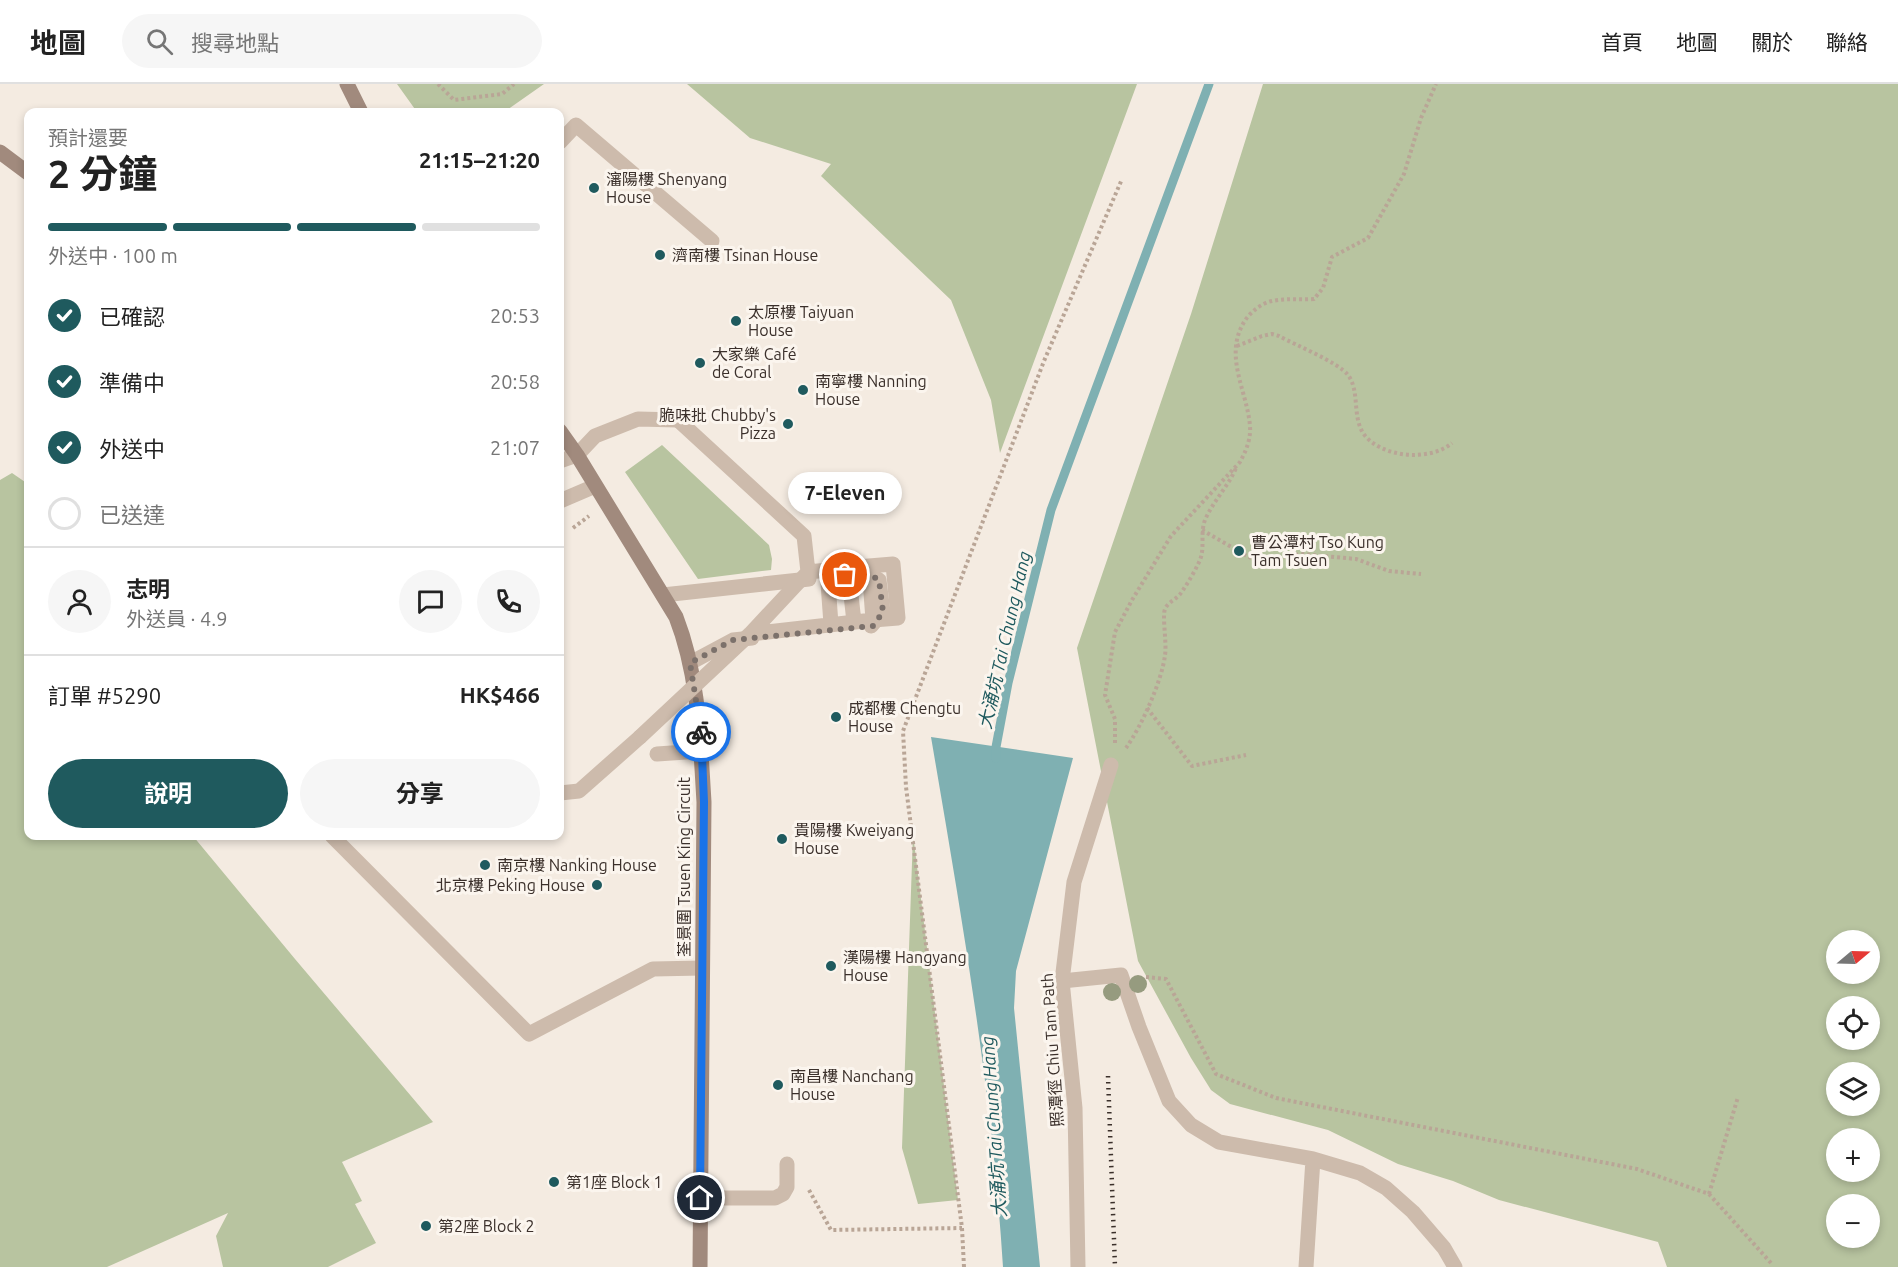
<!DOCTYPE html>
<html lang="zh-TW">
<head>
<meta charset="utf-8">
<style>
  :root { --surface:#fff; --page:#f6f6f6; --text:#222; --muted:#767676; --line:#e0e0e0; --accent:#1f5a5e }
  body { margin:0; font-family:Ubuntu,"Noto Sans TC",sans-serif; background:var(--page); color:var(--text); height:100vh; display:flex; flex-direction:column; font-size:22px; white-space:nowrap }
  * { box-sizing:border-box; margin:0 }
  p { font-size:20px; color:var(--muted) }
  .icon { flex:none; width:33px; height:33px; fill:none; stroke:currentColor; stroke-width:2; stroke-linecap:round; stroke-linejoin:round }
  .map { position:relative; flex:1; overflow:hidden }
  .panel { position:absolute; left:24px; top:24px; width:540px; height:732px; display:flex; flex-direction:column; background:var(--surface); border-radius:12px; box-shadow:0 3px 9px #0003 }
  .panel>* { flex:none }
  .needle { width:39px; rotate:71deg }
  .tools { position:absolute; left:1826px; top:846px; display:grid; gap:12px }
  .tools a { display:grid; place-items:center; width:54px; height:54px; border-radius:50%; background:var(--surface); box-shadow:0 3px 9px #0003; font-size:30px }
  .pin { position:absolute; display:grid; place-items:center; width:51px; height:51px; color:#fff; margin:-26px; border:3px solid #fff; border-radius:50%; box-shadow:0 2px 6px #0007 }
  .courier { position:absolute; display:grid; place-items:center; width:60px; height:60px; margin:-30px; border:4px solid #1a73e8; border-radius:50%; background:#fff; color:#222; box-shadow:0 2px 8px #0007 }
  .bubble { position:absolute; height:42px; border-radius:21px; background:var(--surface); box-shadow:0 3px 9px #0003; font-size:20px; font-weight:700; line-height:42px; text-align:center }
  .summary em { font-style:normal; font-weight:700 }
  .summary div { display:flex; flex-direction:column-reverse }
  .summary { display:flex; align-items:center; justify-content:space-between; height:102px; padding:0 24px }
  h1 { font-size:39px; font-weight:700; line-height:45px }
  .bar { display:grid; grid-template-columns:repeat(4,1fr); gap:9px 6px; align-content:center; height:72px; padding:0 24px }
  .bar i { height:8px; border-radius:4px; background:var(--line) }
  .bar .selected { background:var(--accent) }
  .bar p { grid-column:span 4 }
  .line { display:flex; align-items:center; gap:15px; padding:0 24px; border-top:2px solid var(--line) }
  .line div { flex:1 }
  .round { display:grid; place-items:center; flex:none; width:63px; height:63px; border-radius:32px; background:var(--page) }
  ol { padding:0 24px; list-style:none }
  li { display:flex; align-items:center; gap:18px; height:66px }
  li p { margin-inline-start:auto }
  li .icon { padding:6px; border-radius:50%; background:var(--accent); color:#fff; stroke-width:4 }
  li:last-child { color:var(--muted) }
  li i { width:33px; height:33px; border:3px solid var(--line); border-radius:50% }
  .primary-button { display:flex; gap:12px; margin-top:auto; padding:12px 24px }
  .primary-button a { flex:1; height:69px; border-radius:36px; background:var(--accent); color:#fff; font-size:24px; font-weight:700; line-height:69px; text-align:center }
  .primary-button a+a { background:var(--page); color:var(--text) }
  header { display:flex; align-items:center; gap:36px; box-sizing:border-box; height:84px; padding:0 30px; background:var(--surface); border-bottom:2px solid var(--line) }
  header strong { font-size:28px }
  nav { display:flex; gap:33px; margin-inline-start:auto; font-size:21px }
  .search { width:420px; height:54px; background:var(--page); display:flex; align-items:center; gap:15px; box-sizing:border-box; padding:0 21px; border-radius:33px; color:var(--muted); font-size:22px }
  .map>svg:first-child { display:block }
  .green { fill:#b8c4a0; fill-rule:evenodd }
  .water { fill:#7fb0b2 }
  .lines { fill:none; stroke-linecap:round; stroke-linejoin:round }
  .stream { stroke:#7fb0b2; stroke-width:9 }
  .path { stroke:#b9a596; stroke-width:4; stroke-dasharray:3 3; stroke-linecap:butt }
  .lane { stroke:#cdbbac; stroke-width:15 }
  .street { stroke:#cdbbac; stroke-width:15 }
  .secondary { stroke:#a18a7d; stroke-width:15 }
  .rail { stroke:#3b302b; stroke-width:4.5; stroke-dasharray:1.5 4.5; stroke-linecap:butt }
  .lane-bridge { stroke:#cdbbac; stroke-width:15 }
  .tree { fill:#969b7f }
  .done { stroke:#7c716b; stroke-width:6; stroke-dasharray:0 10.8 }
  .route { stroke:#1a73e8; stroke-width:8 }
  .poi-dot { fill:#1f5a5e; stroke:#fbf5ee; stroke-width:2 }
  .labels { text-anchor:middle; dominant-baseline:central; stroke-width:6; stroke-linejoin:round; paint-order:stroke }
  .poi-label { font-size:16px; fill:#3b302b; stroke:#fbf5ee; text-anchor:start }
  .street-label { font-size:16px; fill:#3b302b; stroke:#fbf5ee }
  .water-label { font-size:18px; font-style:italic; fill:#1f5a5e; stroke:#fbf5ee }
</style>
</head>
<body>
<header>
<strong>地圖</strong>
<div class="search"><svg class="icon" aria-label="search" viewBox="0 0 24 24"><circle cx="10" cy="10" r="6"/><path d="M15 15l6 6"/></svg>搜尋地點</div>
<nav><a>首頁</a><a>地圖</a><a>關於</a><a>聯絡</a></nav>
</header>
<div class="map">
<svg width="1898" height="1183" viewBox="0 0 1898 1183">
  <rect width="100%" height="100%" fill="#f4ebe1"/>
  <path class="green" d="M397,0h147l-40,28h-87z
    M687,0h450l-137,369 -9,-53 -40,-100 -130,-124 10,-12 -81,-26z
    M1263,0h635v1183h-231l-9,-25 -159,-42 -46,-19 -55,-17 -70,-34 -98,-26 -19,-14 -20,-32 -53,-97 -61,-313 114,-334zM1836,856h33v34h-33zM1836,922h33v34h-33zM1836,988h33v34h-33zM1836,1054h33v34h-33zM1836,1120h33v34h-33z
    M662,361l107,100 3,14 -1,11 -73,9 -73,-107z
    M12,389l16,11v352h165l102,123 138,163 -91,40 20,39 -7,3 21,39 -48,24h-105l-7,-31 12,-23 -121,54h-107v-787z
    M913,750l45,366 -40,4 -16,-56z"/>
  <path class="water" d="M931,653l142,21 -57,213 -2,37 26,259h-37c-11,-178 -42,-354 -72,-530z"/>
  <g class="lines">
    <path class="stream" d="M996,674v-11l12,-64 43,-173 158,-426"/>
    <path class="path" d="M438,0l16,16 48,-6 12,-10
      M1237,262l25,-10 10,-2 7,2c16,9 59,26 69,39 12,16 4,40 15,58 17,25 67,29 89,10
      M573,444l16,-12
      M1202,446l54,31 45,-7 55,5 33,12 32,3
      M1147,624l45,58 54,-11
      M1115,659v-24l-10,-24 10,-63 17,-32 39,-64 69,-74c6,-11 11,-23 10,-36 -3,-36 -28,-72 -4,-107 6,-8 16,-16 26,-18 14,-3 28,-1 42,-2l9,-11 9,-31 36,-19 36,-64 17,-56 15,-34
      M1126,664c15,-21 36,-67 39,-93 2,-11 -3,-39 0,-46 3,-7 12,-10 16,-16 7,-10 14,-22 19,-33 5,-12 0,-27 5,-40 8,-19 23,-33 31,-52
      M1146,893l20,2 50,95 60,24 361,71 72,25 62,69
      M809,1106l22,40 131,-2
      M1709,1110l29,-97
      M964,1183l-2,-39 -56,-441 -3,-56 141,-370 78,-182"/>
    <path class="lane" d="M560,58l16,-17 136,116
      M560,377l17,-6 18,-19 43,-17 40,1
      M560,417l35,-15
      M860,489h7l12,7 4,32 -12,14
      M663,511l146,-16
      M690,579l43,-23 19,-2
      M657,670l44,-3
      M560,709l19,-2 61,-54
      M332,752l197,198 124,-65 49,-1
      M1062,897l59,-6 18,52 30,74 22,24 28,17 94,17 47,14 26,15 27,24 31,36 11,19
      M700,1114h75l8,-4 4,-7v-23
      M1306,1183l7,-108"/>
    <path class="street" d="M1078,1183l-3,-159 -13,-127 12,-99 37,-117"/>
    <path class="secondary" d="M347,0l14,28
      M0,68l28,21
      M560,347l17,24 99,162c23,59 24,122 28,185l-4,465"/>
    <path class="rail" d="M1108,992l7,191"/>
    <path class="lane-bridge" d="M869,482l24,-2 5,54 -25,2
      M848,484l6,54
      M827,486l4,54
      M750,550l123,-14 -4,-54 -61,6
      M640,653l110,-103 58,-62 -4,-36 -126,-116"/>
  </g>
  <g class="tree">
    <circle cx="1138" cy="900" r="9"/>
    <circle cx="1112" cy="908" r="9"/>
  </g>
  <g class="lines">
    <path class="done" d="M701,648l-11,-69 43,-23 140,-14 10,-14 -4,-32 -12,-7 -22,2"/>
    <path class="route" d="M700,1114l4,-396 -3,-70"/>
  </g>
  <g class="poi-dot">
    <circle cx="594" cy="104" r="6"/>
    <circle cx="660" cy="171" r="6"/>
    <circle cx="736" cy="237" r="6"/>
    <circle cx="700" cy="279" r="6"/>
    <circle cx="803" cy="306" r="6"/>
    <circle cx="788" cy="340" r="6"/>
    <circle cx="1239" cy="467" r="6"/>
    <circle cx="836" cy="633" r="6"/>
    <circle cx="782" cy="755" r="6"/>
    <circle cx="485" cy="781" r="6"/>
    <circle cx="597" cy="801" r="6"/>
    <circle cx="831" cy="882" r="6"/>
    <circle cx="778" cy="1001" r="6"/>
    <circle cx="554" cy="1098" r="6"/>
    <circle cx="426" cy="1142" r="6"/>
  </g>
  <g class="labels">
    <g class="poi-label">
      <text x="606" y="95">瀋陽樓 Shenyang<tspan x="606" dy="18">House</tspan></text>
      <text x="672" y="171">濟南樓 Tsinan House</text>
      <text x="748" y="228">太原樓 Taiyuan<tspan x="748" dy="18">House</tspan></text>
      <text x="712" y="270">大家樂 Café<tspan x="712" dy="18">de Coral</tspan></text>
      <text x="815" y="297">南寧樓 Nanning<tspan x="815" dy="18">House</tspan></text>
      <text x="776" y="331" text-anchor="end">脆味批 Chubby's<tspan x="776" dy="18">Pizza</tspan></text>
      <text x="1251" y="458">曹公潭村 Tso Kung<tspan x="1251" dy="18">Tam Tsuen</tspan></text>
      <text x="848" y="624">成都樓 Chengtu<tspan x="848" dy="18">House</tspan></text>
      <text x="794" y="746">貴陽樓 Kweiyang<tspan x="794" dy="18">House</tspan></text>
      <text x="497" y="781">南京樓 Nanking House</text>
      <text x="585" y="801" text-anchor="end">北京樓 Peking House</text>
      <text x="843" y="873">漢陽樓 Hangyang<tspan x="843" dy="18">House</tspan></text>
      <text x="790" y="992">南昌樓 Nanchang<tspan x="790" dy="18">House</tspan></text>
      <text x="566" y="1098">第1座 Block 1</text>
      <text x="438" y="1142">第2座 Block 2</text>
    </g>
    <g class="street-label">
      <text transform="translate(684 783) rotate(-90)">荃景圍 Tsuen King Circuit</text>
      <text transform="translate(1052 966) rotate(-94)">照潭徑 Chiu Tam Path</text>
    </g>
    <g class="water-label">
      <text transform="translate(1004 556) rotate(-77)">大涌坑 Tai Chung Hang</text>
      <text transform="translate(993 1043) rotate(-94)">大涌坑 Tai Chung Hang</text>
    </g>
  </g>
</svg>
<div class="tools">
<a><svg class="needle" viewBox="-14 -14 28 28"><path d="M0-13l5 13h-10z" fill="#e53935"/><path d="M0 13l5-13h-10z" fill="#767676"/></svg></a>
<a><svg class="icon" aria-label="locate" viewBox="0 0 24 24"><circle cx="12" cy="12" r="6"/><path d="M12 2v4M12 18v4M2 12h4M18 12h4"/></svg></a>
<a><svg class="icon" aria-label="layers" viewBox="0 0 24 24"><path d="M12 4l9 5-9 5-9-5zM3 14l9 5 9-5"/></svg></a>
<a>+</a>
<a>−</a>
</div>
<div class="pin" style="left:845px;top:491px;background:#ea580c"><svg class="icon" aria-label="bag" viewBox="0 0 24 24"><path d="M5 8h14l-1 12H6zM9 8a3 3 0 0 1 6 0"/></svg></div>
<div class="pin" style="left:700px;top:1114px;background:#1f2937"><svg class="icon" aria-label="home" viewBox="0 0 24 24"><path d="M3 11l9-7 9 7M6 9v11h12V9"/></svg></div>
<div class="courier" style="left:701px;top:648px"><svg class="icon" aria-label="bike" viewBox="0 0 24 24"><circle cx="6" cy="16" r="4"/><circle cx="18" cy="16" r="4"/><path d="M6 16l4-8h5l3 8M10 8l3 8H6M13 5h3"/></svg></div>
<div class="bubble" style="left:788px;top:388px;width:114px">7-Eleven</div>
<section class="panel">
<div class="summary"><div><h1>2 分鐘</h1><p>預計還要</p></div><em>21:15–21:20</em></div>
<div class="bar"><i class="selected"></i><i class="selected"></i><i class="selected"></i><i></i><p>外送中 · 100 m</p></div>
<ol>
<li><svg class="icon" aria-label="check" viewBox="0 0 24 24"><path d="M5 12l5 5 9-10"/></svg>已確認<p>20:53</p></li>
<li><svg class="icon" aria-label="check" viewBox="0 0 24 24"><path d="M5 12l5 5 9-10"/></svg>準備中<p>20:58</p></li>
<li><svg class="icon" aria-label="check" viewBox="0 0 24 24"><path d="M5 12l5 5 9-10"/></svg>外送中<p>21:07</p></li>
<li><i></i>已送達</li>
</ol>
<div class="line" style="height:108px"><a class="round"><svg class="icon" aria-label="person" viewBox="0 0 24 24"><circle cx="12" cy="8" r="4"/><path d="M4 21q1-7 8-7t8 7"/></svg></a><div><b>志明</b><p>外送員 · 4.9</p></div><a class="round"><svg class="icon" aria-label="chat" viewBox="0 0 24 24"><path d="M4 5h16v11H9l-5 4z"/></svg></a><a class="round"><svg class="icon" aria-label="phone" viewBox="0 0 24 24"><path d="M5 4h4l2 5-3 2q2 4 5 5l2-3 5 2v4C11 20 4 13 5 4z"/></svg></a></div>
<div class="line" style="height:78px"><div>訂單 #5290</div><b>HK$466</b></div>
<div class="primary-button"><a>說明</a><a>分享</a></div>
</section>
</div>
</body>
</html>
